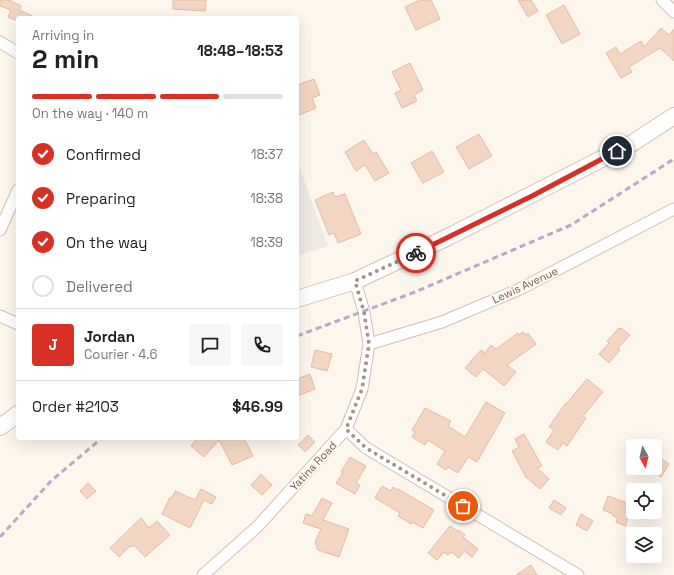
<!DOCTYPE html>
<html lang="en">
<head>
<meta charset="utf-8">
<style>
  :root { --surface:#fff; --page:#f6f6f6; --text:#202124; --muted:#757577; --line:#e0e0e0; --accent:#d93025 }
  body { margin:0; font-family:"Space Grotesk",sans-serif; background:var(--page); color:var(--text); height:100vh; display:flex; flex-direction:column; font-size:15px; white-space:nowrap }
  * { box-sizing:border-box; margin:0 }
  p { font-size:13px; color:var(--muted) }
  .icon { flex:none; width:22px; height:22px; fill:none; stroke:currentColor; stroke-width:2; stroke-linecap:round; stroke-linejoin:round }
  .map { position:relative; flex:1; overflow:hidden }
  .side { position:absolute; left:16px; top:16px; width:283px; height:424px; display:flex; flex-direction:column; background:var(--surface); border-radius:4px; box-shadow:0 4px 16px #0002 }
  .side>* { flex:none }
  .needle { width:26px; rotate:172deg }
  .fabs { position:absolute; left:626px; top:439px; display:grid; gap:8px }
  .fabs a { display:grid; place-items:center; width:36px; height:36px; border-radius:4px; background:var(--surface); box-shadow:0 4px 16px #0002; font-size:20px }
  .pin { position:absolute; display:grid; place-items:center; width:34px; height:34px; color:#fff; margin:-17px; border:2px solid #fff; border-radius:50%; box-shadow:0 1px 4px #0007 }
  .courier { position:absolute; display:grid; place-items:center; width:40px; height:40px; margin:-20px; border:3px solid #d93025; border-radius:50%; background:#fff; color:#222; box-shadow:0 1px 5px #0007 }
  .summary em { font-style:normal; font-weight:600 }
  .summary div { display:flex; flex-direction:column-reverse }
  .summary { display:flex; align-items:center; justify-content:space-between; height:68px; padding:0 16px }
  h1 { font-size:26px; font-weight:600; line-height:30px }
  .bar { display:grid; grid-template-columns:repeat(4,1fr); gap:6px 4px; align-content:center; height:48px; padding:0 16px }
  .bar i { height:5px; border-radius:3px; background:var(--line) }
  .bar .active { background:var(--accent) }
  .bar p { grid-column:span 4 }
  .line { display:flex; align-items:center; gap:10px; padding:0 16px; border-top:1px solid var(--line) }
  .line div { flex:1 }
  .round { display:grid; place-items:center; flex:none; width:42px; height:42px; border-radius:4px; background:var(--page) }
  ol { padding:0 16px; list-style:none }
  li { display:flex; align-items:center; gap:12px; height:44px }
  li p { margin-inline-start:auto }
  li .icon { padding:4px; border-radius:50%; background:var(--accent); color:#fff; stroke-width:4 }
  li:last-child { color:var(--muted) }
  li i { width:22px; height:22px; border:2px solid var(--line); border-radius:50% }
  .map>svg:first-child { display:block }
  .industrial { fill:#efe9e4 }
  .building { fill:#f3d5c3; stroke:#e6bba3 }
  .lines { fill:none; stroke-linecap:round; stroke-linejoin:round }
  .minor-casing { stroke:#d1beb0; stroke-width:13 }
  .secondary-casing { stroke:#d6c0b0; stroke-width:18 }
  .minor { stroke:#fff; stroke-width:11 }
  .secondary { stroke:#fff; stroke-width:16 }
  .rail { stroke:#b9a8c9; stroke-width:3; stroke-dasharray:6 4; stroke-linecap:butt }
  .done { stroke:#a89285; stroke-width:4; stroke-dasharray:0 7.2 }
  .route { stroke:#d93025; stroke-width:5 }
  .labels { text-anchor:middle; dominant-baseline:central; stroke-width:4; stroke-linejoin:round; paint-order:stroke }
  .street-label { font-size:11px; fill:#7a5c4d; stroke:#fffaf3 }
</style>
</head>
<body>
<div class="map">
<svg width="674" height="575" viewBox="0 0 674 575">
  <rect width="100%" height="100%" fill="#fdf6ec"/>
  <path class="industrial" d="M297,160l31,86 -31,10z"/>
  <path class="building" d="M0,0h9l12,6 -2,4 18,8h-19v3l-10,-4 3,-7 -11,-4z
    M173,0h33l-1,11 -32,-2z
    M420,0h11l9,19 -24,11 -11,-23z
    M518,0h13l7,11 -10,6z
    M564,5l16,29 -18,10 -16,-29z
    M661,28l8,7 5,-6v32l-14,-13 -31,19 3,5 -11,6 -15,-25 10,-6 4,7 21,-13 3,6z
    M410,63l13,27 -9,5 3,6 -15,7 -7,-15 6,-3 -9,-18z
    M314,79l6,16 -8,3 4,10 -19,8v-31z
    M479,134l13,22 -23,13 -13,-22z
    M364,140l9,14 3,-2 13,21 -14,8 -10,-16 -9,6 -11,-19z
    M432,151l12,21 -21,11 -12,-20z
    M333,192l2,5 10,-3 16,40 -23,9 -4,-10 -5,2 -14,-35z
    M619,328l1,1 1,-1 9,7 -12,13 2,2 -11,13 -10,-9 10,-11 -2,-2z
    M523,332l3,3 2,-2 8,11 -29,21 9,7 -12,14 -21,-17 -7,8 -11,-9 16,-18 4,3 6,-8 5,4 22,-16 1,2z
    M315,350l17,4 -5,17 -16,-4z
    M310,374l5,15 -18,7v-17z
    M587,379l16,13 -20,24 3,2 -19,28 -4,-3 -5,7 -12,-8 8,-12 -5,-3 16,-23h1z
    M486,402l19,11 -28,49 -9,-5 -10,16 -10,-6 -2,3 -9,-6 8,-13 -17,-11 -3,5 -13,-8 3,-5 -3,-2 13,-22 26,13 -3,5 17,11z
    M524,434l18,32 -5,2 12,11 -9,10 -14,-12 -14,-26 7,-4 -4,-8z
    M308,435l7,7 -10,10 -7,-7z
    M197,438h47l9,18 -21,9 -13,-25 -15,17 -13,-11z
    M655,454l14,10 -8,13 -6,-4z
    M350,457l16,9 -10,17 4,2 -5,9 -19,-11 7,-10 -2,-1z
    M261,474l11,11 -10,10 -11,-10z
    M88,483l8,8 -9,8 -7,-8z
    M382,486l9,5 2,-4 5,3v-1l36,21 -11,18 -11,-6 -1,2 -13,-8 2,-3 -25,-15z
    M201,489l15,8 -4,7 -8,-4 -14,28 -28,-14 8,-17 2,1 3,-7 20,9z
    M608,496l25,9 -8,21 -9,-4 2,-4 -5,-2v-2l-10,-4z
    M322,498l10,5 -9,17 26,9 -10,28 -21,-7 -3,-8 6,-13 -18,-6 3,-9 6,2z
    M554,500l12,8 -5,7 -12,-7z
    M581,514l12,7 -6,10 -11,-6z
    M141,518l8,10 8,-7 13,14 -25,22 -11,-12 -3,2 -1,-1 -11,11 -9,-9z
    M450,526l7,5 1,-1 7,5 -2,2 15,12 -6,8 -8,-6 -5,7 -8,-6 -3,3 -4,-3 -7,8 -9,-7z
    M531,565l6,10h-21z"/>
  <g class="lines">
    <g class="minor-casing">
      <path id="minor" d="M662,0l12,12
        M0,42l18,11
        M0,230l18,-40
        M0,316l18,8
        M369,344l73,-22 78,-33 154,-80
        M346,429l20,19 212,127
        M203,575l55,-49 88,-97 16,-40 7,-45 -5,-32 -9,-31"/>
    </g>
    <g class="secondary-casing">
      <path id="secondary" d="M297,299l58,-18 93,-44 183,-93 43,-28
        M0,427l18,-13"/>
    </g>
    <use href="#minor" class="minor"/>
    <use href="#secondary" class="secondary"/>
    <path class="rail" d="M297,336l118,-44 156,-67 103,-66
      M0,537l51,-56 51,-43"/>
  </g>
  <g class="lines">
    <path class="done" d="M416,253l-61,28 9,31 5,32 -7,45 -16,40 20,19 97,58"/>
    <path class="route" d="M416,253l116,-57 85,-45"/>
  </g>
  <g class="labels">
    <g class="street-label">
      <text transform="translate(525 285) rotate(-25)">Lewis Avenue</text>
      <text transform="translate(313 466) rotate(-47)">Yatina Road</text>
    </g>
  </g>
</svg>
<div class="fabs">
<a><svg class="needle" viewBox="-14 -14 28 28"><path d="M0-13l5 13h-10z" fill="#e53935"/><path d="M0 13l5-13h-10z" fill="#757577"/></svg></a>
<a><svg class="icon" aria-label="locate" viewBox="0 0 24 24"><circle cx="12" cy="12" r="6"/><path d="M12 2v4M12 18v4M2 12h4M18 12h4"/></svg></a>
<a><svg class="icon" aria-label="layers" viewBox="0 0 24 24"><path d="M12 4l9 5-9 5-9-5zM3 14l9 5 9-5"/></svg></a>
</div>
<div class="pin" style="left:463px;top:506px;background:#ea580c"><svg class="icon" aria-label="bag" viewBox="0 0 24 24"><path d="M5 8h14l-1 12H6zM9 8a3 3 0 0 1 6 0"/></svg></div>
<div class="pin" style="left:617px;top:151px;background:#1f2937"><svg class="icon" aria-label="home" viewBox="0 0 24 24"><path d="M3 11l9-7 9 7M6 9v11h12V9"/></svg></div>
<div class="courier" style="left:416px;top:253px"><svg class="icon" aria-label="bike" viewBox="0 0 24 24"><circle cx="6" cy="16" r="4"/><circle cx="18" cy="16" r="4"/><path d="M6 16l4-8h5l3 8M10 8l3 8H6M13 5h3"/></svg></div>
<section class="side">
<div class="summary"><div><h1>2 min</h1><p>Arriving in</p></div><em>18:48–18:53</em></div>
<div class="bar"><i class="active"></i><i class="active"></i><i class="active"></i><i></i><p>On the way · 140 m</p></div>
<ol>
<li><svg class="icon" aria-label="check" viewBox="0 0 24 24"><path d="M5 12l5 5 9-10"/></svg>Confirmed<p>18:37</p></li>
<li><svg class="icon" aria-label="check" viewBox="0 0 24 24"><path d="M5 12l5 5 9-10"/></svg>Preparing<p>18:38</p></li>
<li><svg class="icon" aria-label="check" viewBox="0 0 24 24"><path d="M5 12l5 5 9-10"/></svg>On the way<p>18:39</p></li>
<li><i></i>Delivered</li>
</ol>
<div class="line" style="height:72px"><b class="round" style="background:var(--accent);color:#fff">J</b><div><b>Jordan</b><p>Courier · 4.6</p></div><a class="round"><svg class="icon" aria-label="chat" viewBox="0 0 24 24"><path d="M4 5h16v11H9l-5 4z"/></svg></a><a class="round"><svg class="icon" aria-label="phone" viewBox="0 0 24 24"><path d="M5 4h4l2 5-3 2q2 4 5 5l2-3 5 2v4C11 20 4 13 5 4z"/></svg></a></div>
<div class="line" style="height:52px"><div>Order #2103</div><b>$46.99</b></div>
</section>
</div>
</body>
</html>
